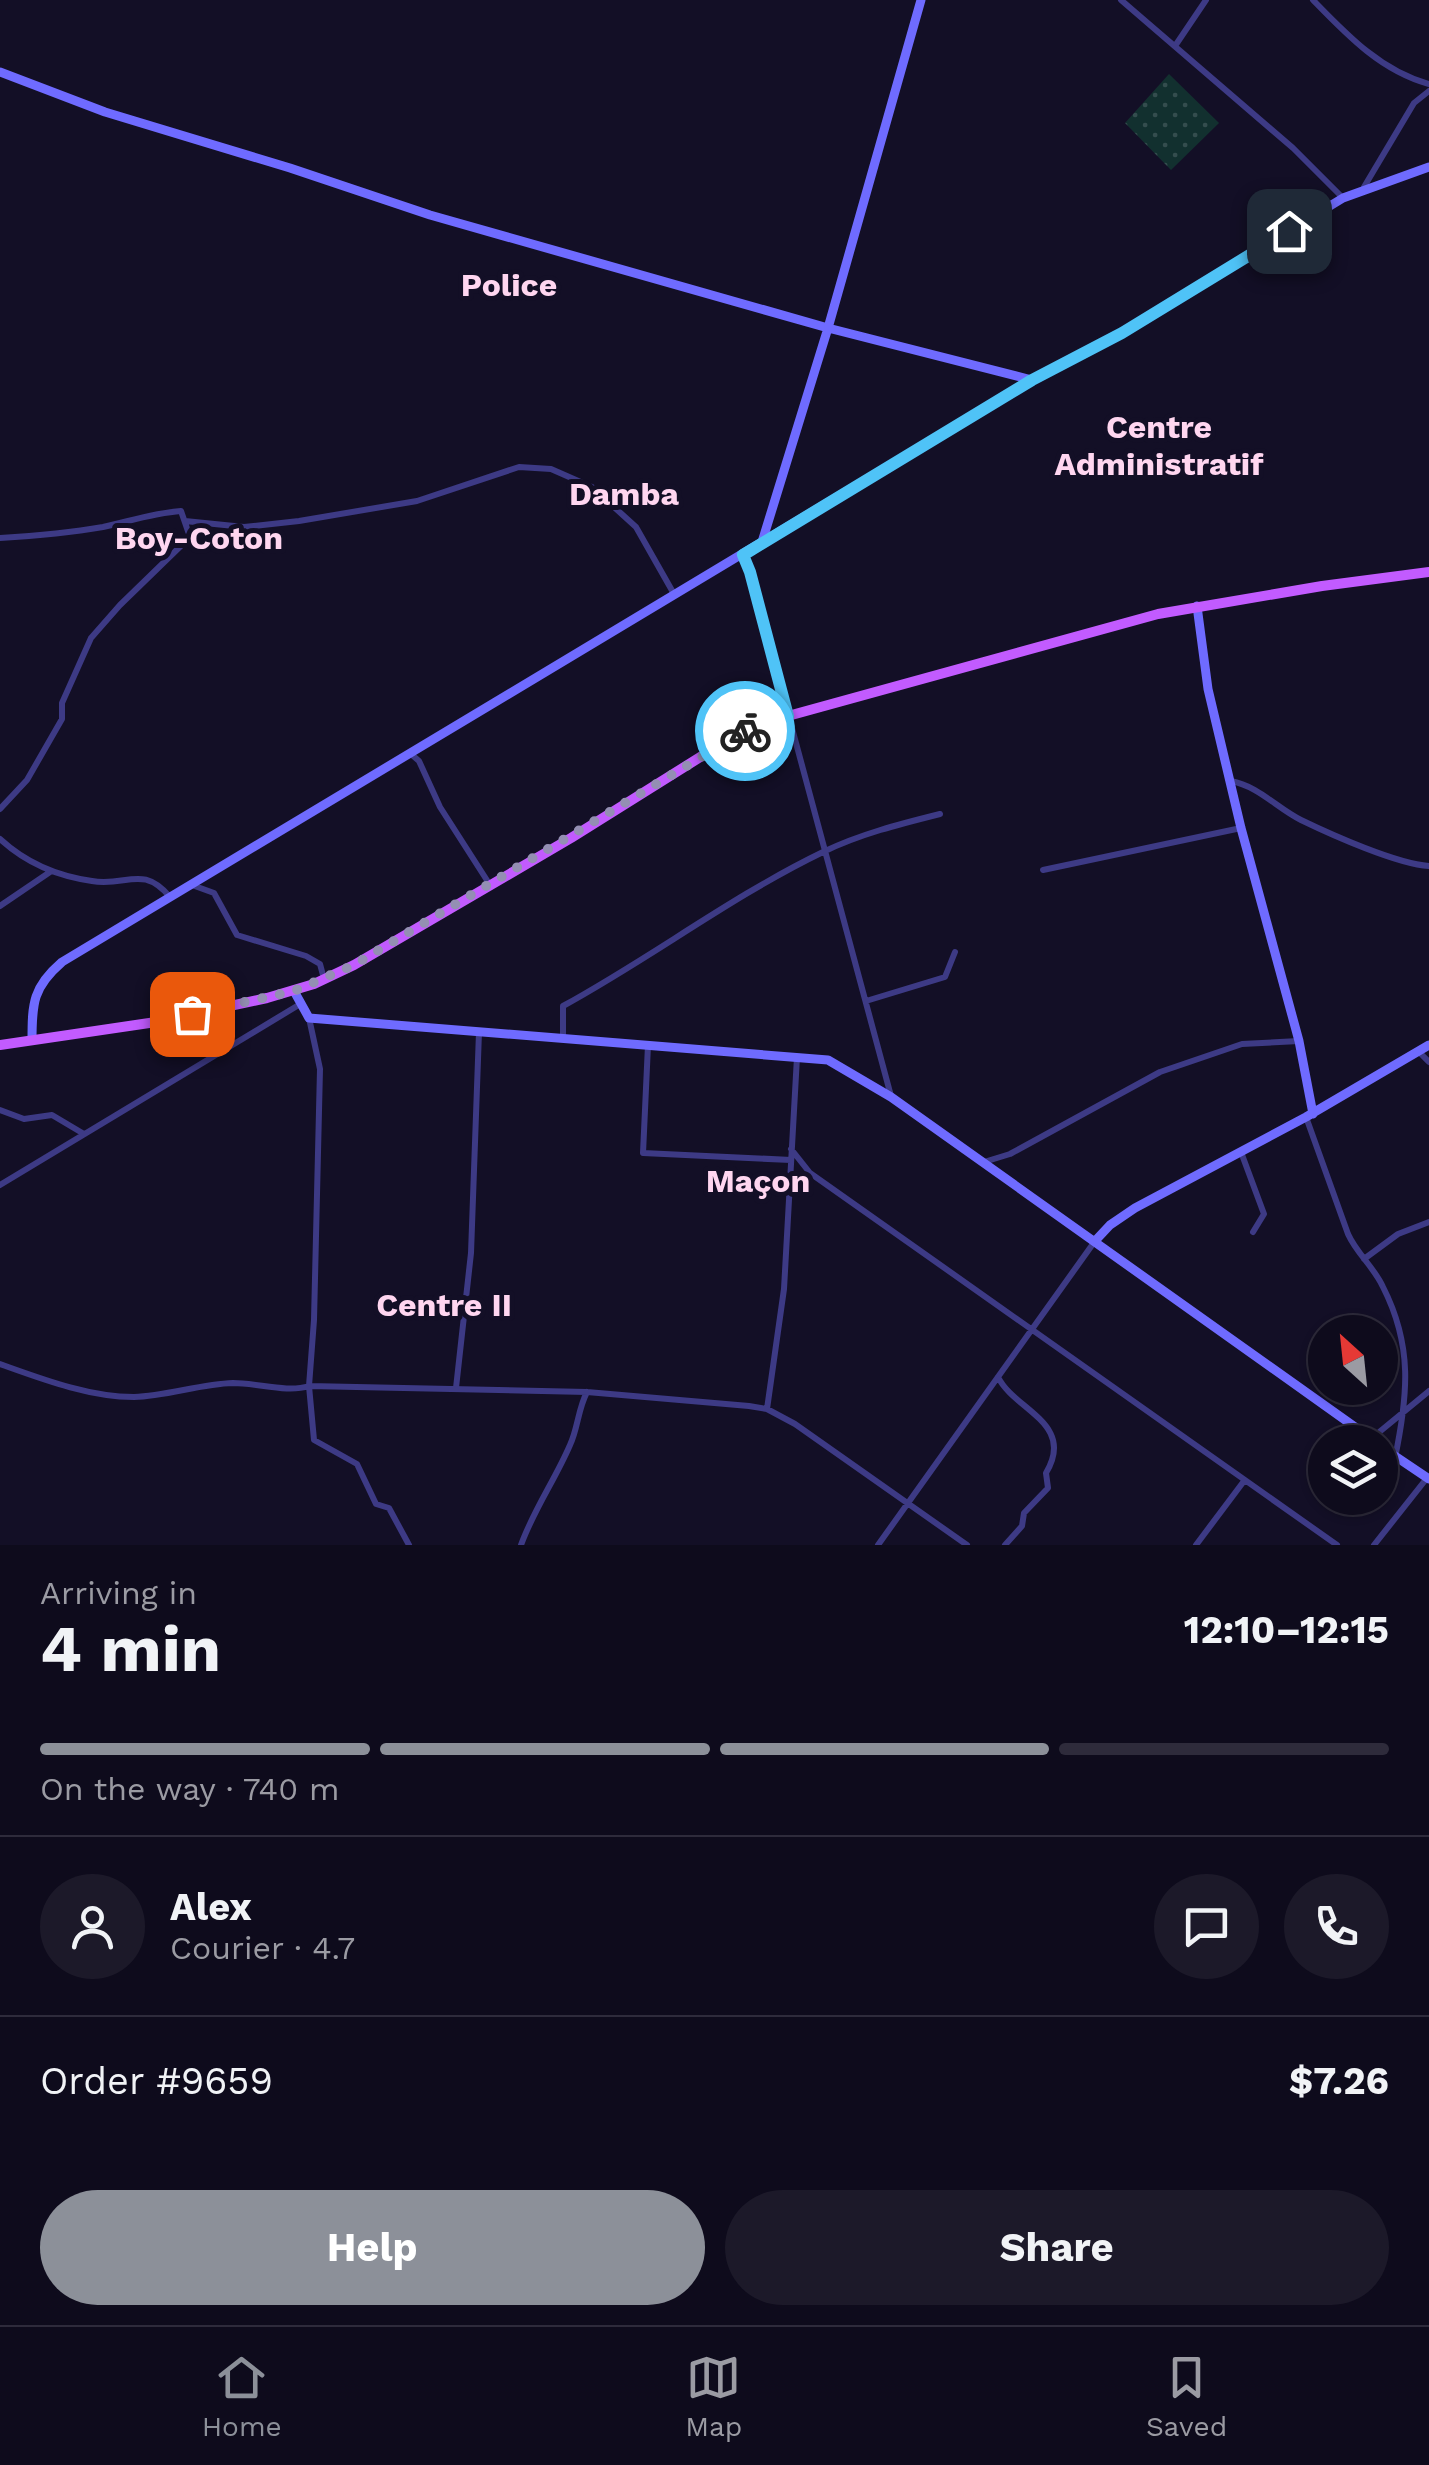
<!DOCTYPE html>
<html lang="en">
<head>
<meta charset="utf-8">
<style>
  :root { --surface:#0e0b1c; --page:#1c1929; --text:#f1f3f6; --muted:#9b9ba3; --line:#2e2b3b; --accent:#8c9099 }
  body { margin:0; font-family:"Work Sans",sans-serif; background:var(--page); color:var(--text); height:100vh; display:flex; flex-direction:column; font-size:38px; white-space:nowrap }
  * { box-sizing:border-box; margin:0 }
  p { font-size:32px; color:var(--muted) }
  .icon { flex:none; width:55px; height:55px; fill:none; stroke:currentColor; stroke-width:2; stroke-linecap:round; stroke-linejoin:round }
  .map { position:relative; height:1545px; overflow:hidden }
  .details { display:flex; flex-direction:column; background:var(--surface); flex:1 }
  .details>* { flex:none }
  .needle { width:65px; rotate:333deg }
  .controls { position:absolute; left:1308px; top:1315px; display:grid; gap:20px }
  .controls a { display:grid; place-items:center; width:90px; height:90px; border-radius:50%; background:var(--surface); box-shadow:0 2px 8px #0004,0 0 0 2px var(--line); font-size:50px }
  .pin { position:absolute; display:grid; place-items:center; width:85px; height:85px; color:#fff; margin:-42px; border-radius:20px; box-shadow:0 5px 15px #0006 }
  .courier { position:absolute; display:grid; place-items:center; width:100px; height:100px; margin:-50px; border:8px solid #4fc3f7; border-radius:50%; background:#fff; color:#222; box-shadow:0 2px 12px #0007 }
  .overview em { font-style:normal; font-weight:700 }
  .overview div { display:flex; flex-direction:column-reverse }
  .overview { display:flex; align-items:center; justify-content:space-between; height:170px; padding:0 40px }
  h1 { font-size:65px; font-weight:700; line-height:75px }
  .bar { display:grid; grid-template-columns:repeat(4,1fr); gap:15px 10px; align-content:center; height:120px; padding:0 40px }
  .bar i { height:12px; border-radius:8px; background:var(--line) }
  .bar .on { background:var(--accent) }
  .bar p { grid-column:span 4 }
  .line { display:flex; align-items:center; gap:25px; padding:0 40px; border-top:2px solid var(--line) }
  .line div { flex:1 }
  .round { display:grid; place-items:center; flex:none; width:105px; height:105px; border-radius:52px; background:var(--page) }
  .primary-button { display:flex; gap:20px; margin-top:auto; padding:20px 40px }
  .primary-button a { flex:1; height:115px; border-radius:60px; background:var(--accent); color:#fff; font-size:40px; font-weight:700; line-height:115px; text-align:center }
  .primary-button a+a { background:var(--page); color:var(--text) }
  .tabs { display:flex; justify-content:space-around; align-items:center; height:140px; border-top:2px solid var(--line); background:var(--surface); font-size:28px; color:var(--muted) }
  .tabs a { display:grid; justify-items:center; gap:5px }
  .tabs .on { color:var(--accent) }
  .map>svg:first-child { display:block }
  .park { fill:url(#park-dots) }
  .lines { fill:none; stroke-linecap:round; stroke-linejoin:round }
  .street { stroke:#3d3a85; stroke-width:6 }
  .secondary { stroke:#6f6bff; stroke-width:9 }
  .primary { stroke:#c25bff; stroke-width:10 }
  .done { stroke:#948fb3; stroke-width:10; stroke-dasharray:0 18 }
  .route { stroke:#4fc3f7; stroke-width:12 }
  .labels { text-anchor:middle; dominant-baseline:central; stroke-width:10; stroke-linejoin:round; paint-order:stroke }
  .neighbourhood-label { font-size:32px; font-weight:bold; fill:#ffd6f0; stroke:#130f26 }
</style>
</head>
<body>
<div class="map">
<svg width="1429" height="1545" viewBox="0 0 1429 1545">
  <defs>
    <pattern id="park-dots" width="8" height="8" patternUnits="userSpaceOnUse" patternTransform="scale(2.5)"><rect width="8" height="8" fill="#12302f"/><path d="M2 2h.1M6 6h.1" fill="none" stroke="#344d4e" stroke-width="1.8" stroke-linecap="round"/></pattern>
  </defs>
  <rect width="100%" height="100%" fill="#130f26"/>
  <path class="park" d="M1169,74l50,49 -48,47 -46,-47z"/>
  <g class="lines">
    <path class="street" d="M1121,0l172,148 50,50
      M1313,0c34,35 68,71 116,84
      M1175,46l31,-46
      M1364,187l50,-84 15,-12
      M185,521l59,6 55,-6 118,-20 102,-34 32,2 41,18 44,40 38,67
      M0,538c35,-2 69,-5 103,-11 27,-6 51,-14 78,-16l9,26 -70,68 -29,33 -29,65v16l-35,61 -27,29
      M789,717l102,379
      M411,754l8,7 21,46 50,78
      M1231,781c27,5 46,27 70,39 31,15 96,44 128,46
      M0,839c26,24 56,37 92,42 35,6 50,-17 78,16
      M1043,870l198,-42
      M192,885l22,8 23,42 69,21 14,8 4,15
      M0,906l50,-34
      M866,1001l79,-24 10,-25
      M309,1018l11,51 -6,251 -5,66 5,54 43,24 19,40 13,4 20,37
      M563,1039v-33c88,-48 169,-110 260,-154 37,-18 77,-28 117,-38
      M648,1045l-5,108 148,7
      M1419,1052l10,10
      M0,1110l24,9 28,-4 32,19
      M1306,1117l42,117c9,20 26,33 35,53 30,59 25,108 12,171
      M791,1149l19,24 527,372
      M1241,1152l23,62 -11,18
      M984,1162l26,-8 150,-82 82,-28 57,-3
      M0,1185l302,-182
      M1364,1259l34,-25 31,-12
      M0,1364c42,15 89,33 134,33 33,-1 66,-13 99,-14 25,0 54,10 76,3l278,6 162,14 18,3 28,15 172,121
      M998,1377c16,33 78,46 48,96l2,15 -24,25 -2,13 -17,19
      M456,1388l15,-135 8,-221
      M767,1409l17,-120 13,-232
      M1372,1438l57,-47
      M521,1545c13,-36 34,-65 49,-100 8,-17 8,-36 17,-53
      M878,1545l217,-304
      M1196,1545l48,-64
      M1374,1545l53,-67"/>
    <path class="secondary" d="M0,72l105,40 185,56 140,47 398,113 204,52
      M762,542l66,-214 93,-328
      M743,555l7,17 38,144
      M1197,606l11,83 33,139 58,213 14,73
      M294,991l15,27 519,42 63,37 485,345
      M32,1040c0,-37 1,-53 30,-78l970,-582 90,-47 221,-135 86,-31
      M1095,1241l15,-16 25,-17 171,-91 123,-72
      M1380,1446l49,33"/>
    <path class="primary" d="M0,1045l156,-23 111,-24 47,-14 40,-19 217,-127 166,-104 51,-18 370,-102 164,-28 107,-14"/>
  </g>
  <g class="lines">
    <path class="done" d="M192,1014l102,-23 60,-26 391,-234"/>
    <path class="route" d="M745,731l43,-15 -38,-144 -7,-17 289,-175 90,-47 167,-102"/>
  </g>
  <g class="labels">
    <g class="neighbourhood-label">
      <text x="509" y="285">Police</text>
      <text x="1159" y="427">Centre<tspan x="1159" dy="37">Administratif</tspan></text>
      <text x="624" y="494">Damba</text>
      <text x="199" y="538">Boy-Coton</text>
      <text x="758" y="1181">Maçon</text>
      <text x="444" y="1305">Centre II</text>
    </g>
  </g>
</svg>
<div class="controls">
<a><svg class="needle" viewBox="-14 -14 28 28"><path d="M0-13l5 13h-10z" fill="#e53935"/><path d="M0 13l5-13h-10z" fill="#9b9ba3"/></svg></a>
<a><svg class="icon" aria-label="layers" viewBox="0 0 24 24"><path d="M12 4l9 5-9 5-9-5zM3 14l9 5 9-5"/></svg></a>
</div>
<div class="pin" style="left:192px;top:1014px;background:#ea580c"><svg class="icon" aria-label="bag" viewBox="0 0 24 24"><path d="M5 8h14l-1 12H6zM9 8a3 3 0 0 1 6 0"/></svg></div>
<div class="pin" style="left:1289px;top:231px;background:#1f2937"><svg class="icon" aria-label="home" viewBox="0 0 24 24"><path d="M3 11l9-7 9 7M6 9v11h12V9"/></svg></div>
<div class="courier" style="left:745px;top:731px"><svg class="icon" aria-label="bike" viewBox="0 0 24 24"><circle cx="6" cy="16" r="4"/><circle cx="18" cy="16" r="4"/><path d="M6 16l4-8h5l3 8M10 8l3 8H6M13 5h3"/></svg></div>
</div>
<section class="details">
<div class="overview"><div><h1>4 min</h1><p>Arriving in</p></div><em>12:10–12:15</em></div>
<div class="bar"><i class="on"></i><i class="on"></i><i class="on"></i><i></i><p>On the way · 740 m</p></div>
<div class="line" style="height:180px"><a class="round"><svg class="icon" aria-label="person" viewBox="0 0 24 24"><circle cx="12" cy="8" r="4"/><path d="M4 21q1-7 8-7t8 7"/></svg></a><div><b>Alex</b><p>Courier · 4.7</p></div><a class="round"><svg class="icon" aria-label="chat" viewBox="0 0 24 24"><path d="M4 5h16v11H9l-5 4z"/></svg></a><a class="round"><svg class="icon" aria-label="phone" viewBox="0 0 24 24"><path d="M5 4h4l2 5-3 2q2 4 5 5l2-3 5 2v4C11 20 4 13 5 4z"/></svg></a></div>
<div class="line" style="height:130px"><div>Order #9659</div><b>$7.26</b></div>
<div class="primary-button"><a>Help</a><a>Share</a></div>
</section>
<nav class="tabs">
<a class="on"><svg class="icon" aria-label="home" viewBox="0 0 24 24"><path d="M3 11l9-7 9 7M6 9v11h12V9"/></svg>Home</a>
<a><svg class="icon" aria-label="map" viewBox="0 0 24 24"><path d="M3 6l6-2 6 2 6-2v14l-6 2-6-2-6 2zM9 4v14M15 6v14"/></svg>Map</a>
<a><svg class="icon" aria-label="saved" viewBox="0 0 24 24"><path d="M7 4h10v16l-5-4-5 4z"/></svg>Saved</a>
</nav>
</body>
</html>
